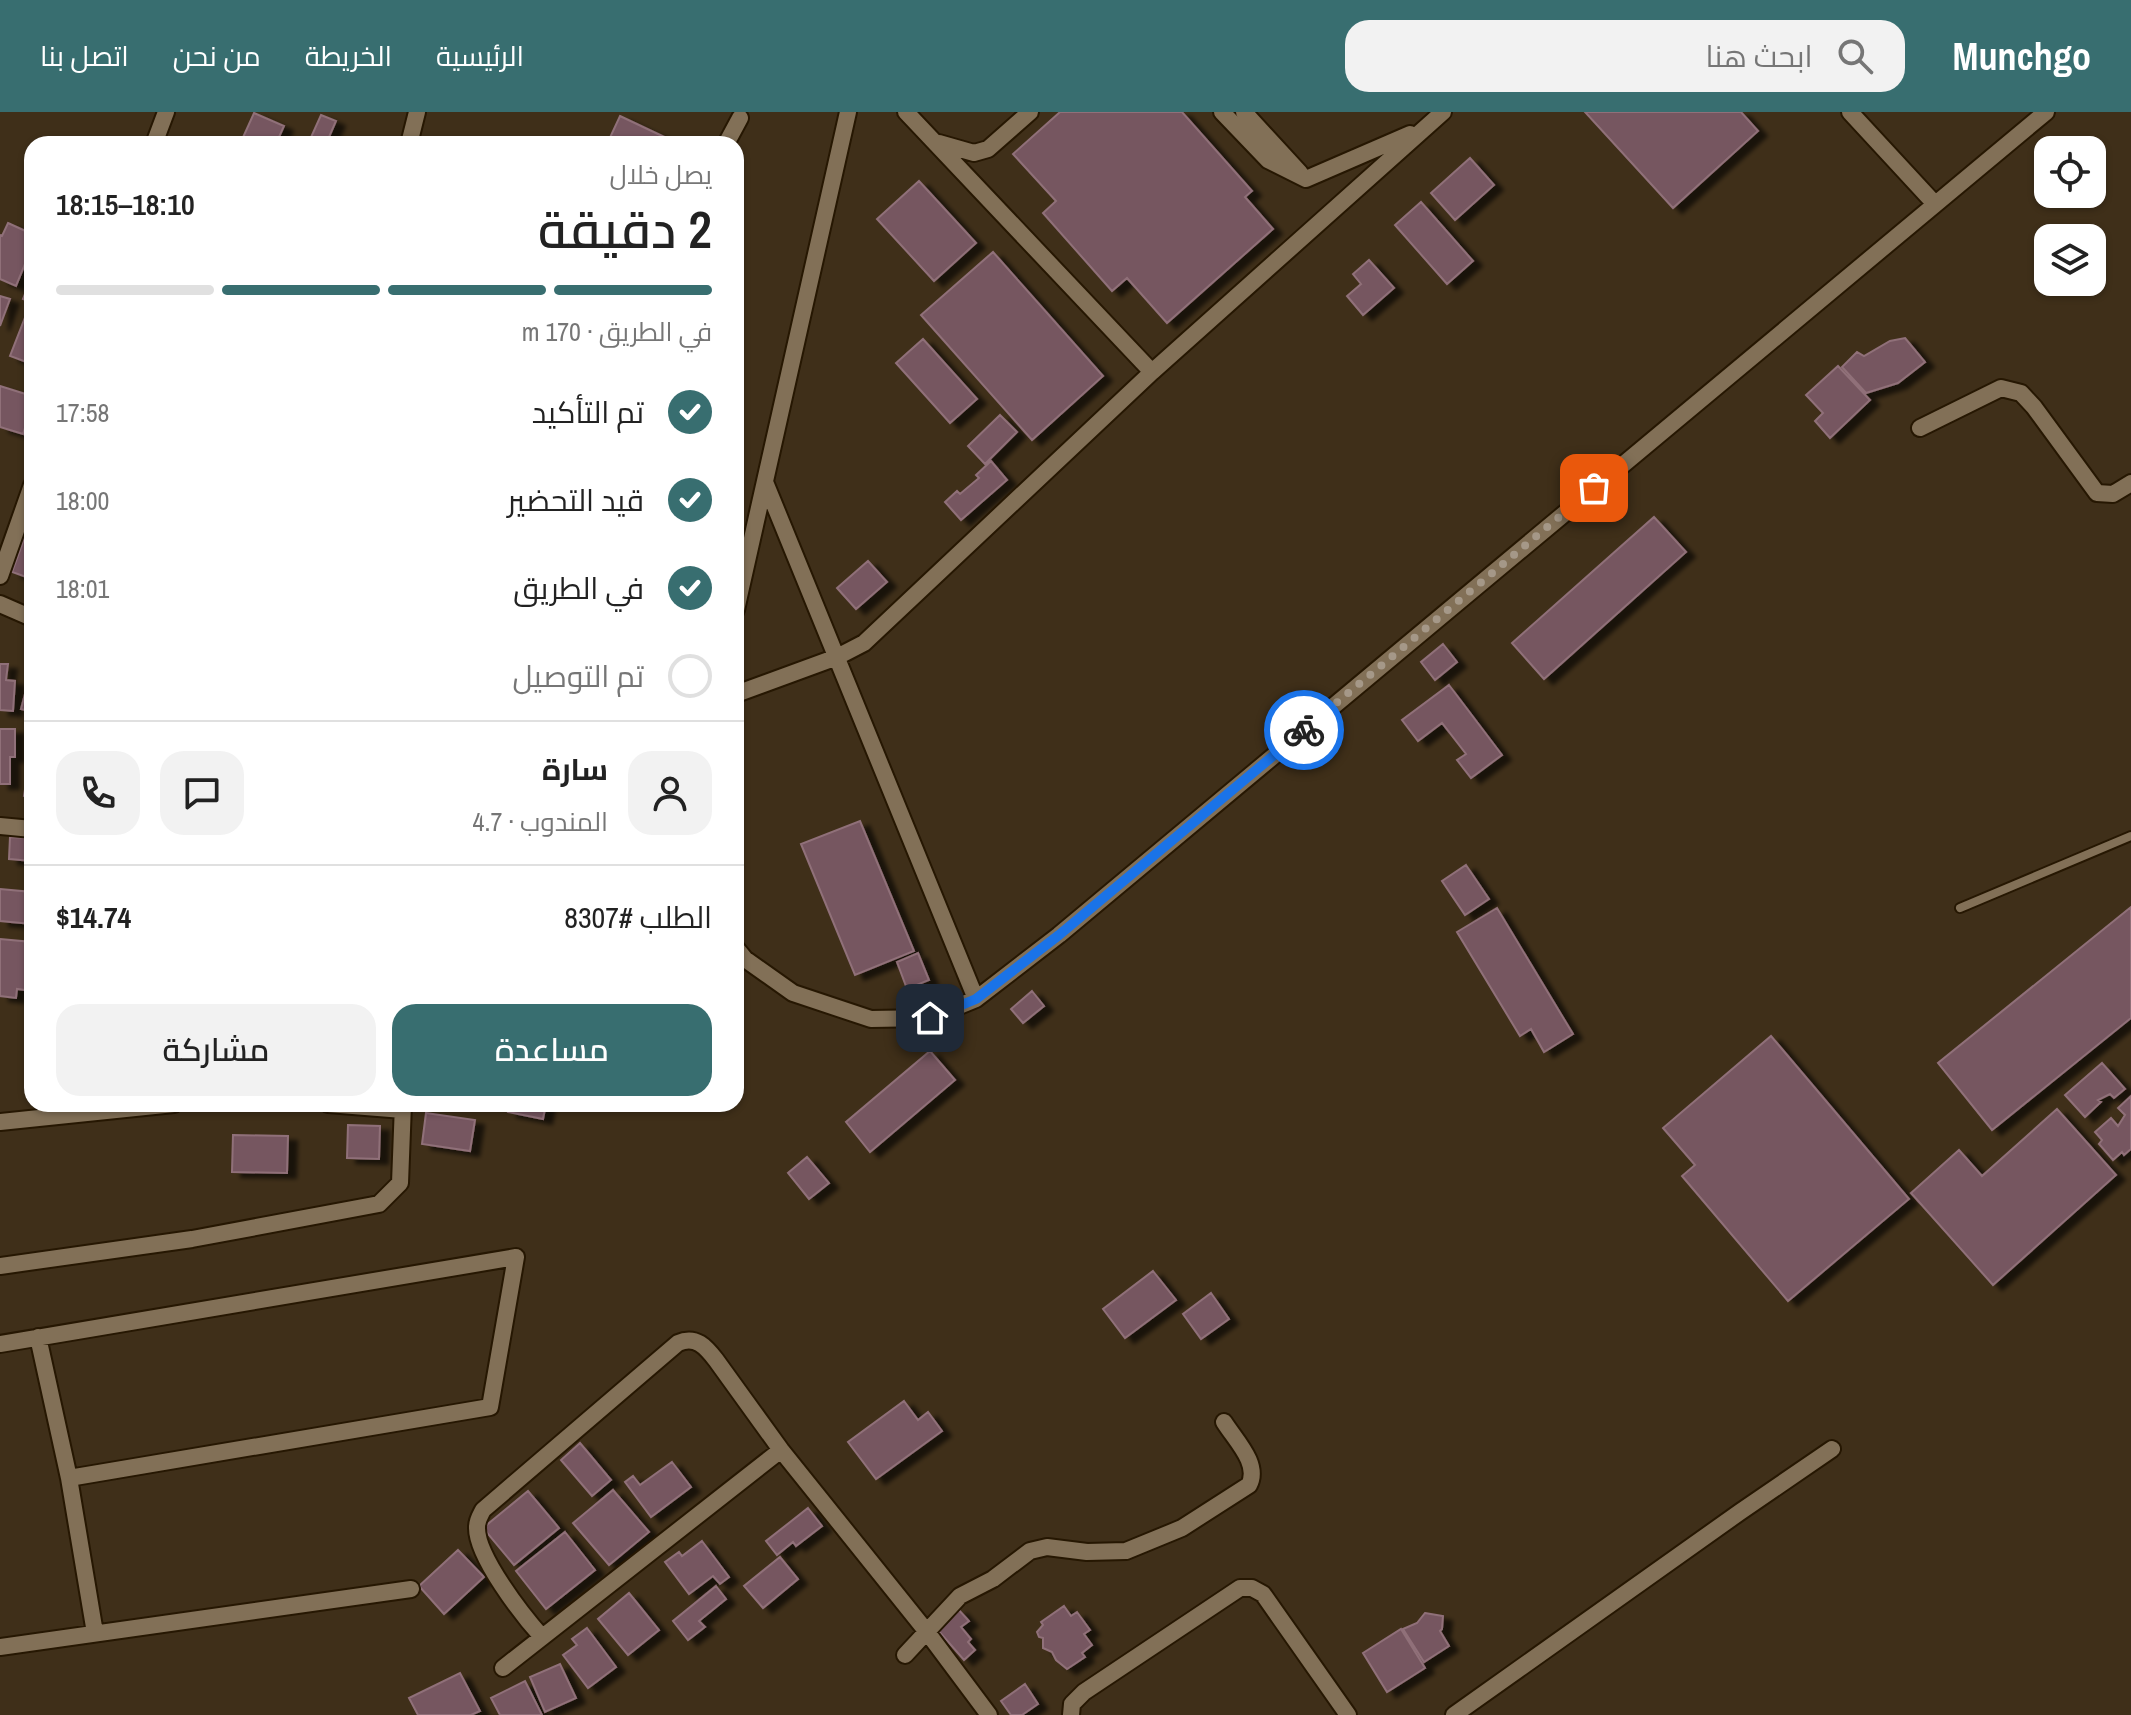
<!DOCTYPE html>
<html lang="ar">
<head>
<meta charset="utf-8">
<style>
  :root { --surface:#fff; --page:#f2f2f2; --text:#222; --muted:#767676; --line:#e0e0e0; --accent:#386e70 }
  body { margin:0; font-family:"Archivo Narrow",Cairo,sans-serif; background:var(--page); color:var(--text); direction:rtl; height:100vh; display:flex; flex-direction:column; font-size:30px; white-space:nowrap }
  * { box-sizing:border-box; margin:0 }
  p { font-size:26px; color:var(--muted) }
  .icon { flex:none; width:44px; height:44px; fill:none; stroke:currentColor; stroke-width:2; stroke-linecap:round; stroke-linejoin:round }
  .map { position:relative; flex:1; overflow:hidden; direction:ltr }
  .panel { position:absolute; left:24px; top:24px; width:720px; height:976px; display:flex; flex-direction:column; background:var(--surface); border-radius:24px; box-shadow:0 2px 6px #0004; direction:rtl }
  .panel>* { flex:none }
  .controls { position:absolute; left:2034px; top:24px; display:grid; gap:16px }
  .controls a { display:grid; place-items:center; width:72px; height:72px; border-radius:16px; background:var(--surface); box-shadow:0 2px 6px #0004; font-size:40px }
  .pin { position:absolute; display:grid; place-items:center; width:68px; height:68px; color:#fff; margin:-34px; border-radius:16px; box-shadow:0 4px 12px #0006 }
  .courier { position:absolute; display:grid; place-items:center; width:80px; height:80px; margin:-40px; border:6px solid #1a73e8; border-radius:50%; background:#fff; color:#222; box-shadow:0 2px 10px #0007 }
  .head em { font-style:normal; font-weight:600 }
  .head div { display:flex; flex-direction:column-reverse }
  .head { display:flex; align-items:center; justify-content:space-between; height:136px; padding:0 32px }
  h1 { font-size:52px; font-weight:600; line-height:60px }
  .bar { display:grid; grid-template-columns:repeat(4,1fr); gap:12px 8px; align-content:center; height:96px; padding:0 32px }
  .bar i { height:10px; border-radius:6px; background:var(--line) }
  .bar .selected { background:var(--accent) }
  .bar p { grid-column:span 4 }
  .line { display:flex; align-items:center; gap:20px; padding:0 32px; border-top:2px solid var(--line) }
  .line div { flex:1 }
  .round { display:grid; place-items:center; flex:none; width:84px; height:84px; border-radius:24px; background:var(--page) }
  ol { padding:0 32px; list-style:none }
  li { display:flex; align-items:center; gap:24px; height:88px }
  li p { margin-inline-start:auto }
  li .icon { padding:8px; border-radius:50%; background:var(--accent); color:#fff; stroke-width:4 }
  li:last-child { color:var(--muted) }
  li i { width:44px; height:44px; border:4px solid var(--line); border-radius:50% }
  .primary-button { display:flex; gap:16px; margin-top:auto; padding:16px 32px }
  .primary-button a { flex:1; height:92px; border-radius:24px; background:var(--accent); color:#fff; font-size:32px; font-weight:600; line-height:92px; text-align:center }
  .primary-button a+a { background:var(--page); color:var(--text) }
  header { display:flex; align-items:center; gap:48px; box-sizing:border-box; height:112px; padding:0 40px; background:var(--accent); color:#fff }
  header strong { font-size:38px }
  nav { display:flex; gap:44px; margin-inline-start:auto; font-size:28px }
  .search { width:560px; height:72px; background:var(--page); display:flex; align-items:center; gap:20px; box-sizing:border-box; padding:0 28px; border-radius:24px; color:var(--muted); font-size:30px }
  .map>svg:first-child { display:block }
  .building { fill:#765760; stroke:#907079; stroke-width:2; filter:url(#shadow) }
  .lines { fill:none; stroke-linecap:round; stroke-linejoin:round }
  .lane-casing { stroke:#261702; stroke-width:12 }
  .street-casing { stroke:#261702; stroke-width:20 }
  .lane { stroke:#827057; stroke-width:8 }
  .street { stroke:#827057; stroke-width:16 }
  .done { stroke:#a59888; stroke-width:8; stroke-dasharray:0 14.4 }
  .route { stroke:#1a73e8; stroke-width:10 }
</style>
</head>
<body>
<header>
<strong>Munchgo</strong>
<div class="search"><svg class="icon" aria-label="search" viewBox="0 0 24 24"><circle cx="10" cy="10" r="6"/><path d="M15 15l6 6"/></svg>ابحث هنا</div>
<nav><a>الرئيسية</a><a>الخريطة</a><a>من نحن</a><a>اتصل بنا</a></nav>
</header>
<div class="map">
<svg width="2131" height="1603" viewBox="0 0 2131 1603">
  <defs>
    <filter id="shadow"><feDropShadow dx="9" dy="5" stdDeviation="2" flood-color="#0009"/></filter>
  </defs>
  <rect width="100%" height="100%" fill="#3f2f19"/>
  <path class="building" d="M1060,0h122l70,79 -7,6 28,32 -106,94 -40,-45 -15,13 -69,-78 13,-12 -43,-47z
    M1585,0h156l17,19 -85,77z
    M254,1l30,13 -5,11 17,7h-56z
    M321,3l15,6 -10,23h-18z
    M620,4l57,27v1h-70z
    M1470,46l24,27 -39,35 -24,-27z
    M919,69l57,62 -42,38 -57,-62z
    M1421,90l52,59 -26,23 -52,-59z
    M8,111l24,11v13l-16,39 -16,-7v-44l2,1z
    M993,140l110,124 -71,64 -111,-125z
    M1369,148l25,28 -31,27 -16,-19 14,-12 -8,-10z
    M32,165v26l-9,-4z
    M0,184l10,3 -10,27z
    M26,203l6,2v47l-22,-8z
    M1905,226l20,24 -27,21 -32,10 -24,-26 15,-15 7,4 26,-15z
    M923,227l54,60 -27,24 -54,-60z
    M1838,254l32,34 -40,38 -15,-17 8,-8 -17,-18z
    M0,274l32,10v11l-9,27 -23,-7z
    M1000,303l17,17 -32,32 -17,-18z
    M991,349l16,19 -46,40 -16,-18 12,-11 3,3 19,-16 -3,-3z
    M1654,405l32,35 -142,127 -32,-36z
    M31,408l1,1v58l-20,-7z
    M868,449l19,21 -31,27 -19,-21z
    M1443,532l14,18 -22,18 -14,-18z
    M0,552h8l-2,16 9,1 -2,30 -13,-1z
    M32,556v44l-11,-3z
    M1449,573l53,70 -31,23 -14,-18 9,-6 -24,-31 -24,18 -16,-21z
    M0,617h15v28h-5v27h-10z
    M32,632v53l-8,-1z
    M860,709l54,130 -59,24 -54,-131z
    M10,725l22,1v23l-23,-2z
    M1466,753l23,34 -24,16 -23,-34z
    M0,777l32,3v32l-32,-3z
    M2131,795v111l-139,112 -54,-67z
    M1497,796l76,126 -29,18 -13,-23 -11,7 -63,-104z
    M0,827l32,3v49l-15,-2 -1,9 -16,-2z
    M918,841l11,27 -22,9 -10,-27z
    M1032,879l12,15 -21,17 -12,-14z
    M1771,924l138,163 -121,102 -106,-125 13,-11 -32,-37z
    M930,939l25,29 -85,72 -24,-30z
    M2102,951l23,26 -11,9 -4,-4 -12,6 3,2 -16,15 -20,-22z
    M2131,984v53l-7,6 -2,-3 -9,8 -14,-16 3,-4 -7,-8 16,-14 7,8 7,-11 -7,-7z
    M510,992h36l-3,15 -35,-7z
    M2057,997l59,66 -123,110 -82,-92 48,-43 23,26z
    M426,1001l49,7 -5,31 -48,-7z
    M348,1013l32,1 -1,33 -32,-1z
    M233,1023l55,1 -1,37 -55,-1z
    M807,1045l22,26 -20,16 -21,-26z
    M1153,1159l23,29 -51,38 -22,-29z
    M1211,1181l18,26 -28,20 -18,-25z
    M904,1289l14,19 10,-8 14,19 -66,48 -28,-37z
    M580,1331l31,37 -19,16 -31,-36z
    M672,1350l19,25 -40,30 -26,-35 8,-6 7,9z
    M613,1378l36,42 -40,33 -36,-42z
    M528,1379l31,37 -45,37 -31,-37z
    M808,1396l14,18 -26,20 -3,-4 -16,13 -11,-14z
    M565,1420l30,38 -49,39 -30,-38z
    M702,1429l27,36 -9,7 -7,-8 -24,18 -24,-32 14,-10 3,4z
    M458,1438l26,27 -40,37 -25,-28z
    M780,1445l18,22 -35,29 -19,-22z
    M716,1474l10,13 -27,22 6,6 -17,13 -15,-19z
    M629,1481l30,37 -31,25 -30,-36z
    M1064,1494l7,10 6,-4 13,18 -6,4 8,11 -10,8 3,4 -18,12 -11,-9 -4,-8 -9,-4v-10l-4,-1 -2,-5 6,-7 -2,-3z
    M958,1497l11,12 -8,6 10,12 -3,3 7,8 -11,10 -28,-32z
    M1425,1501l18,3 -1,13 -2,2 9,15 -25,16 -21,-33 14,-6z
    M587,1516l29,39 -28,21 -25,-33 14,-10 -5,-6z
    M1401,1517l24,39 -38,24 -24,-39z
    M560,1552l16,34 -31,14 -15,-35z
    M460,1561l20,38 -9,4h-53l-9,-17z
    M525,1569l17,34h-42l-9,-17z
    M1025,1572l13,20 -16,11h-11l-10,-14z"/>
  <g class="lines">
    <g class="lane-casing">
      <path id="lane" d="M1960,796l171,-72"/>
    </g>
    <g class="street-casing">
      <path id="street" d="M906,0l246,260
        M1222,0l46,48 38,19 104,-45
        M1244,0l56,61
        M1850,0l85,92
        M939,31l35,10 14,-4 42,-37
        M154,32l12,-32
        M409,32l8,-32
        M726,32l14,-26
        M1920,316l81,-40 20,5 13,14 63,86 16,1 18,-11
        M765,370l211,517
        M0,464l32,-91
        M0,492l32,14
        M736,498l112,-498
        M736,582l101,-37 27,-14 288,-271 291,-260
        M0,714l32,3
        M736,836l9,11 48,34 78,26 59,-1 46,-19 83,-64 987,-823
        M328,992l75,6
        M0,1010l174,-18
        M0,1154l192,-27 187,-35 21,-21 3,-79
        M0,1232l516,-87 -26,150 -421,71 -31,-141
        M69,1366l26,155
        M542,1525c-19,-21 -66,-81 -65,-110 0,-7 3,-11 6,-17l195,-167c18,-8 28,4 38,17l65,90 146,182 62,83
        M0,1535l411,-58
        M905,1543l55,-59 33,-17 37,-28 17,-4 40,5 39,-1 56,-23 67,-43c11,-21 -13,-44 -25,-63
        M503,1556l278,-218
        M1071,1603l1,-11 12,-12 156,-104h12l11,6 85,121
        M1454,1603l286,-203 92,-63"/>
    </g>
    <use href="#lane" class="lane"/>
    <use href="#street" class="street"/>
  </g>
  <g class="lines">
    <path class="done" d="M1304,618l290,-242"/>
    <path class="route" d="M930,906l46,-19 83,-64 245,-205"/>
  </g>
</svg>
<div class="controls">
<a><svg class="icon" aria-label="locate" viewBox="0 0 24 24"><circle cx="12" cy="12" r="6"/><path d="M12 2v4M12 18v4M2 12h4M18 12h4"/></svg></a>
<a><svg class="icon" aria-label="layers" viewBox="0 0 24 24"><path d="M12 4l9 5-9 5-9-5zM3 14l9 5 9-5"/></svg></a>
</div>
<div class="pin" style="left:1594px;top:376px;background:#ea580c"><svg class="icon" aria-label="bag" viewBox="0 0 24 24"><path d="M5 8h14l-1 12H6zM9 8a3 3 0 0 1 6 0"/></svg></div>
<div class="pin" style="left:930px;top:906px;background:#1f2937"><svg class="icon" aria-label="home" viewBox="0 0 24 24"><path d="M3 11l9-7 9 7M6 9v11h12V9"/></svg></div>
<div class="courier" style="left:1304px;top:618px"><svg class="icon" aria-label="bike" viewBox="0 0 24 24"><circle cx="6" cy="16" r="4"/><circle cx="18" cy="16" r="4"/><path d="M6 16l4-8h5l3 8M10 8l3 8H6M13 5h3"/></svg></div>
<section class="panel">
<div class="head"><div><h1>2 دقيقة</h1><p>يصل خلال</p></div><em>18:10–18:15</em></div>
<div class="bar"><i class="selected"></i><i class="selected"></i><i class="selected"></i><i></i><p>في الطريق · 170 m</p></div>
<ol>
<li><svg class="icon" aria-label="check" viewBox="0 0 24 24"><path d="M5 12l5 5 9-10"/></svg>تم التأكيد<p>17:58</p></li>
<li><svg class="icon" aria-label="check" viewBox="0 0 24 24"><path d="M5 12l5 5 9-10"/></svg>قيد التحضير<p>18:00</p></li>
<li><svg class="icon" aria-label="check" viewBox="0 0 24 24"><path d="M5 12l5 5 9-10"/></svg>في الطريق<p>18:01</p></li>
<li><i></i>تم التوصيل</li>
</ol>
<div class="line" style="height:144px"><a class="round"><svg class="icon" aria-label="person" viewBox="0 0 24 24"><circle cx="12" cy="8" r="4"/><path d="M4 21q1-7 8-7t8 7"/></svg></a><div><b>سارة</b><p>المندوب · 4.7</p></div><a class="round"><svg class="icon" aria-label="chat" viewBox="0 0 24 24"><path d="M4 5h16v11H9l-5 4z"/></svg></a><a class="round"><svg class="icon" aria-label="phone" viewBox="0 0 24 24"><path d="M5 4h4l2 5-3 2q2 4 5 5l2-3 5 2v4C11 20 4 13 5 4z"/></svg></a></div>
<div class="line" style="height:104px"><div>الطلب #8307</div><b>$14.74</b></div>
<div class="primary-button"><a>مساعدة</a><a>مشاركة</a></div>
</section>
</div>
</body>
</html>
